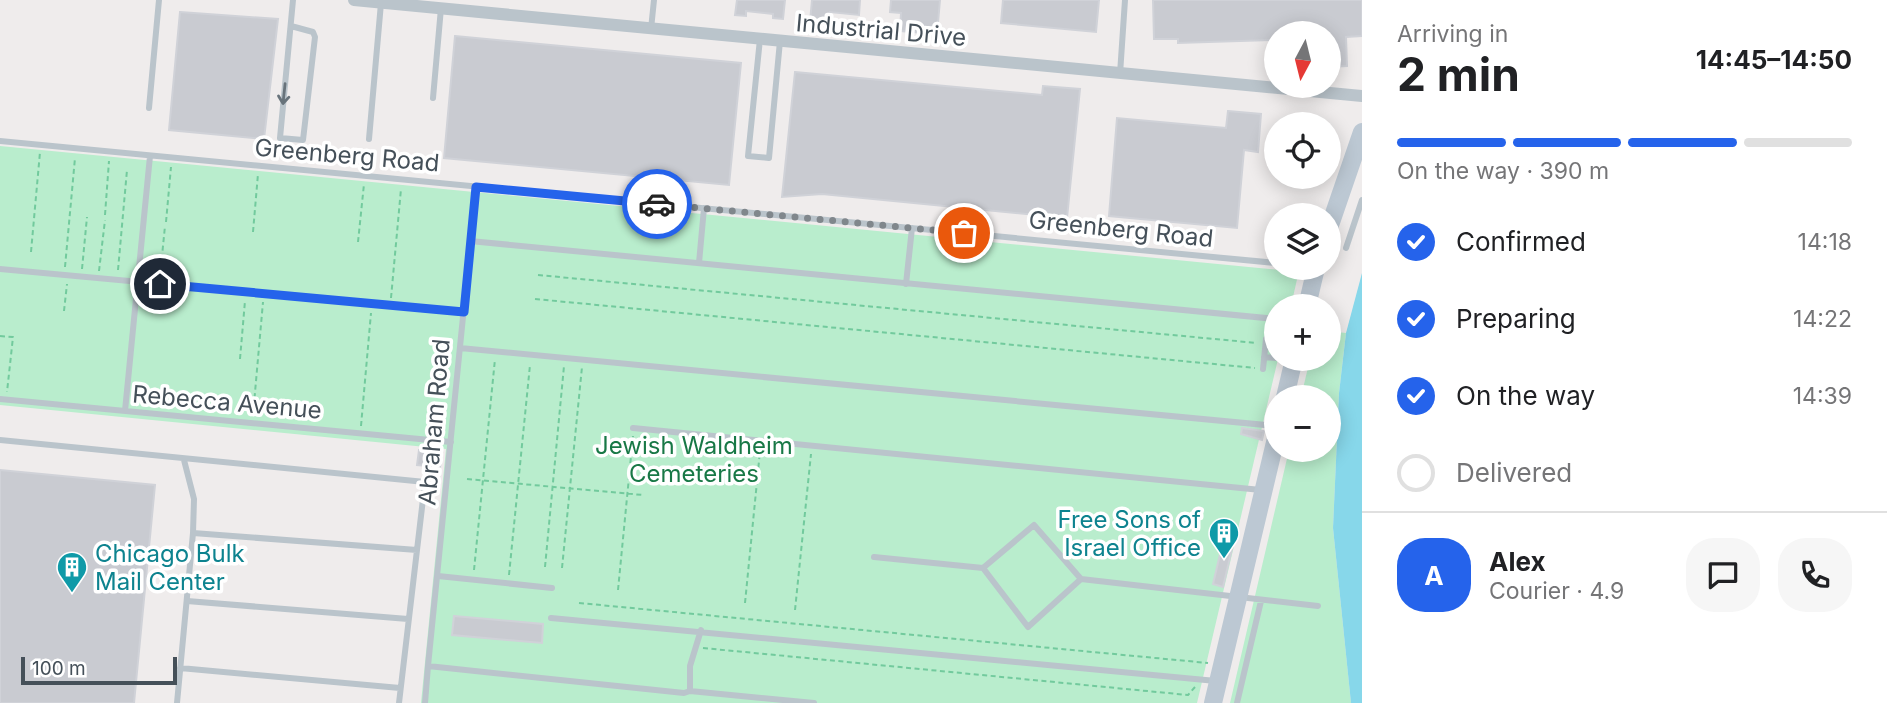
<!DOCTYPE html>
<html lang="en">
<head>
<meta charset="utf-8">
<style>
  :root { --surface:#fff; --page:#f6f6f6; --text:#202124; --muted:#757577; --line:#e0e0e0; --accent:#2563eb }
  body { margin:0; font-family:Inter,sans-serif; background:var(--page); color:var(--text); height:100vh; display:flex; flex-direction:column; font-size:26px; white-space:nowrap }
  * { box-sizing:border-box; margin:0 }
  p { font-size:23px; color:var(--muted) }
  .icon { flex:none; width:38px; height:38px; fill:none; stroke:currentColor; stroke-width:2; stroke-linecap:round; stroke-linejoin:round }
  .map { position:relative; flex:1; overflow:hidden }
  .side { display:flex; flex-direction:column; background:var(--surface); width:525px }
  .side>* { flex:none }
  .needle { width:46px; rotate:187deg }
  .buttons { position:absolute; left:1264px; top:21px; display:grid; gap:14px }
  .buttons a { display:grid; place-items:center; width:77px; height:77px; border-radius:50%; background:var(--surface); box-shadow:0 4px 18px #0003; font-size:35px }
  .scale { position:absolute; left:21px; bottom:18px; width:156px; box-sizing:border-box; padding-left:7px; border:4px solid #455059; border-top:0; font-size:19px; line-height:24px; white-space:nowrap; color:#455059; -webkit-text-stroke:5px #fff; paint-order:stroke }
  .pin { position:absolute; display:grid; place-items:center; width:60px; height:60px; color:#fff; margin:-30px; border:4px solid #fff; border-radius:50%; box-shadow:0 2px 7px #0007 }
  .courier { position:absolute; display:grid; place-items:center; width:70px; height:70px; margin:-35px; border:5px solid #2563eb; border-radius:50%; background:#fff; color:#222; box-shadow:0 2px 9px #0007 }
  .overview em { font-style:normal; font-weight:700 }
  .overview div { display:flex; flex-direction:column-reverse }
  .overview { display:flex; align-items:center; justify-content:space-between; height:119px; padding:0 35px }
  h1 { font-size:46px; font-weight:700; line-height:52px }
  .bar { display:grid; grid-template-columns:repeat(4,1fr); gap:10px 7px; align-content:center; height:84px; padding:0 35px }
  .bar i { height:9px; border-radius:5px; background:var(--line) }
  .bar .active { background:var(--accent) }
  .bar p { grid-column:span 4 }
  .line { display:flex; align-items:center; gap:18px; padding:0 35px; border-top:2px solid var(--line) }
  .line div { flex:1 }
  .round { display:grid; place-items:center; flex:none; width:74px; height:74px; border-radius:28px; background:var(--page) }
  ol { padding:0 35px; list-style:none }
  li { display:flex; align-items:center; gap:21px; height:77px }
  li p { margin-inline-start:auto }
  li .icon { padding:7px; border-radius:50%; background:var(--accent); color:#fff; stroke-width:4 }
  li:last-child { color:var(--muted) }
  li i { width:38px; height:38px; border:4px solid var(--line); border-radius:50% }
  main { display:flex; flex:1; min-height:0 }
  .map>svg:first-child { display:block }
  .green { fill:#b9edcd }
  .water { fill:#87d7ea }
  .building { fill:#c9cbd1; stroke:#d0d2d8; stroke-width:2 }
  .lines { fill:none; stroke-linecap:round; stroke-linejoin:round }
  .path { stroke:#72ca9d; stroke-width:2; stroke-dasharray:5 3.5; stroke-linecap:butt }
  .lane { stroke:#bac4cb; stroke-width:6 }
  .street { stroke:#bac4cb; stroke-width:12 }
  .secondary { stroke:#bcc8d3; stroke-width:18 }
  .oneway { stroke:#68737b }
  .done { stroke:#80878c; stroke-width:7; stroke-dasharray:0 12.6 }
  .route { stroke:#2563eb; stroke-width:9 }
  .labels { text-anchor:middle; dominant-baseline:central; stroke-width:7; stroke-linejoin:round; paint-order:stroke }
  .street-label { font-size:24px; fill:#455059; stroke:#fff }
  .park-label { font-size:24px; fill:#187846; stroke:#fff }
  .culture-label { font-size:24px; fill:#0d838f; stroke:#fff; text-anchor:end }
</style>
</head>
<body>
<main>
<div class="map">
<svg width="1362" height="703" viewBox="0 0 1362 703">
  <rect width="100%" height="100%" fill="#efecec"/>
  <path class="green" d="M0,146l1290,125 8,4 -7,31h-15v53h2l-81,344h-776l25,-254 -446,-44z
    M1328,331l18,2 -7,60 -6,135 18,175h-121l59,-253h39v-53h-27l9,-38h18z"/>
  <path class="water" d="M1362,273v430h-11l-18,-175 6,-135 7,-60z"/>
  <path class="building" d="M737,0h48l-2,19 -10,-1v-4l-27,-3v5l-11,-1z
    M812,0h48l-1,15 -29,-3 -1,12 -19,-2z
    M891,0h49l-3,34 -37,-3 1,-18 -11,-1z
    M1003,0h96l-3,32 -95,-9z
    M1153,0h209v36l-16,1 1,29 -19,1v-34h-52v7l-98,3v-4h-24z
    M180,12l98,7 -14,120 -95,-9z
    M455,36l286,27 -12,122 -285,-27z
    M795,72l247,23 1,-9 37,3 -13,129 -245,-24 -40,3z
    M1228,111l33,3 -3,38 -14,-2 -7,78 -128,-12 8,-98 109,10z
    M1242,428l22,3 -2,9 -21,-6z
    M419,450l23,2 -2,15 -23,-2z
    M0,470l155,15 -21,218h-134z
    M1225,533l10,3 -12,51 -10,-3z
    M454,616l89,8 -1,19 -90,-8z"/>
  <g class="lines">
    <path class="path" d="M105,215l4,-54
      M166,222l5,-55
      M253,232l5,-58
      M358,242l6,-58
      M31,252l9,-100
      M65,267l10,-109
      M82,269l5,-52
      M118,270l9,-100
      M99,271l6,-51
      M538,275l719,68
      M160,276l5,-50
      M391,298l10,-109
      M535,299l720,69
      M64,311l3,-27
      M0,336l13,1 -6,55
      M240,359l5,-58
      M253,415l10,-113
      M361,426l10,-113
      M467,479l176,16
      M545,567l19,-201
      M562,568l20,-201
      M474,570l21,-211
      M509,575l21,-210
      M618,590l15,-154
      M579,603l629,60
      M745,603l15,-152
      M795,610l16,-156
      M703,648l485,47 7,-8"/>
    <path class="lane" d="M291,26l22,6 2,5 -12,103 -23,-2 13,-138
      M651,29l3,-29
      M760,39l-12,117 21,2 11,-117
      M1120,74l5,-74
      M433,98l8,-90
      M149,108l10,-108
      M369,139l12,-136
      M0,141l1276,122
      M470,241l806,78
      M1346,248l16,-48
      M699,263l5,-55
      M0,269l464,43
      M906,284l6,-56
      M460,348l816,78
      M1264,357l12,1
      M1263,369l3,-30
      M0,399l451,43
      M125,411l25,-255
      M633,428l628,62
      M0,440l425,42 -26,221
      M193,533l224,17
      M874,557l109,11 51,-43 47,54 237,27
      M983,568l45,59 53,-48
      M438,576l114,12
      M187,601l221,18
      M551,618l665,63
      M701,630l-11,36v25l124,12
      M428,666l48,-479
      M180,668l220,20
      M177,703l16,-170 1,-34 -10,-39
      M425,703l3,-37 256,27 6,-2
      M1237,703l24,-102"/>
    <path class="street" d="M354,0l1008,96"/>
    <path class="secondary" d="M1328,231l34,-99
      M1307,306l9,-38
      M1285,397l9,-38
      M1213,703l63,-265"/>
  </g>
  <defs><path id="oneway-shaft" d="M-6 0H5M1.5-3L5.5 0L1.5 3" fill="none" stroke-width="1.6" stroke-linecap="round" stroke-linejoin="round" transform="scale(1.75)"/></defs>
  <use class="oneway" href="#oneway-shaft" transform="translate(284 94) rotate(96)"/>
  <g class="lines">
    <path class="done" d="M657,204l307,29"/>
    <path class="route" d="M160,284l304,28 12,-125 181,17"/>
  </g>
  <defs>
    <g id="building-pin" transform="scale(1.575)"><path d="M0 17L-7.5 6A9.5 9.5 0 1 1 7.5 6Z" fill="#0f9aa8" stroke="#fff"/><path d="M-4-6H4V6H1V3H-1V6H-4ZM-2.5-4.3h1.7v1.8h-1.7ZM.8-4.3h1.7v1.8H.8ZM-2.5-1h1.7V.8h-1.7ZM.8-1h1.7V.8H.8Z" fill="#fff"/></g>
  </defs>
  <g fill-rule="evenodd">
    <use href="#building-pin" x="1224" y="533"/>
    <use href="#building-pin" x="72" y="567"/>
  </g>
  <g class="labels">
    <g class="street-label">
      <text transform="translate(881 30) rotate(5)">Industrial Drive</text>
      <text transform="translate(347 155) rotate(5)">Greenberg Road</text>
      <text transform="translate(1121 229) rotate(6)">Greenberg Road</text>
      <text transform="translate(227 402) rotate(5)">Rebecca Avenue</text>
      <text transform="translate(434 422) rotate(-85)">Abraham Road</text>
    </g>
    <g class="park-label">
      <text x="694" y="445">Jewish Waldheim<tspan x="694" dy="28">Cemeteries</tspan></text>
    </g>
    <g class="culture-label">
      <text x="1201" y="519">Free Sons of<tspan x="1201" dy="28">Israel Office</tspan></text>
      <text x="95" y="553" text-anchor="start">Chicago Bulk<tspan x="95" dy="28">Mail Center</tspan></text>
    </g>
  </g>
</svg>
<div class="buttons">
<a><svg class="needle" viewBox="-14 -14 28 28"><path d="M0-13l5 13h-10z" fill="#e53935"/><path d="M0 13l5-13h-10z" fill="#757577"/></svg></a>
<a><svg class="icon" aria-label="locate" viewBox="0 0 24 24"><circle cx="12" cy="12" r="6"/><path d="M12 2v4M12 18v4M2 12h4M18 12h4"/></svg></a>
<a><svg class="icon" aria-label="layers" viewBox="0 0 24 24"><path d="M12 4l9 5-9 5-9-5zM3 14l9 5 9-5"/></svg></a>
<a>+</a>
<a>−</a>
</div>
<div class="scale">100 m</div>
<div class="pin" style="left:964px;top:233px;background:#ea580c"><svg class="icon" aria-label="bag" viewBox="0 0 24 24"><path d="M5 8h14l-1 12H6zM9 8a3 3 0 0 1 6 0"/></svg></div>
<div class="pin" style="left:160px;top:284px;background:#1f2937"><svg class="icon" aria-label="home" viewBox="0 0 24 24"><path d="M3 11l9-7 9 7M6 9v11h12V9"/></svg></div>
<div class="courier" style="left:657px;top:204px"><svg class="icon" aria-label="car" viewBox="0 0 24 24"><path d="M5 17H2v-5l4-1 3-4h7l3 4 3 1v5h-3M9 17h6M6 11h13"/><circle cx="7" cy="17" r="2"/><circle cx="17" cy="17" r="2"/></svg></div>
</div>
<section class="side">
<div class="overview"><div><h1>2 min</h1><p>Arriving in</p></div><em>14:45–14:50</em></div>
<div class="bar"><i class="active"></i><i class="active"></i><i class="active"></i><i></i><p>On the way · 390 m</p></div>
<ol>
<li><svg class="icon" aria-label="check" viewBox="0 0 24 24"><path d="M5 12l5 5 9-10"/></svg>Confirmed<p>14:18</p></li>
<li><svg class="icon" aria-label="check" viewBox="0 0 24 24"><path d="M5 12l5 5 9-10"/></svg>Preparing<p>14:22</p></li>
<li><svg class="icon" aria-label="check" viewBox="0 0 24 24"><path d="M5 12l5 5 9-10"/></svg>On the way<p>14:39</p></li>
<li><i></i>Delivered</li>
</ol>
<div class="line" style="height:126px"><b class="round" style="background:var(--accent);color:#fff">A</b><div><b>Alex</b><p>Courier · 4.9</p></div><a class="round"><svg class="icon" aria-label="chat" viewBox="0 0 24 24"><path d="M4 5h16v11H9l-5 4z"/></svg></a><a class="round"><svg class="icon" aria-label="phone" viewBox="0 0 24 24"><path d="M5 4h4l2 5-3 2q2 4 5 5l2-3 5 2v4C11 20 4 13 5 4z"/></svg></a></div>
</section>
</main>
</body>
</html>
